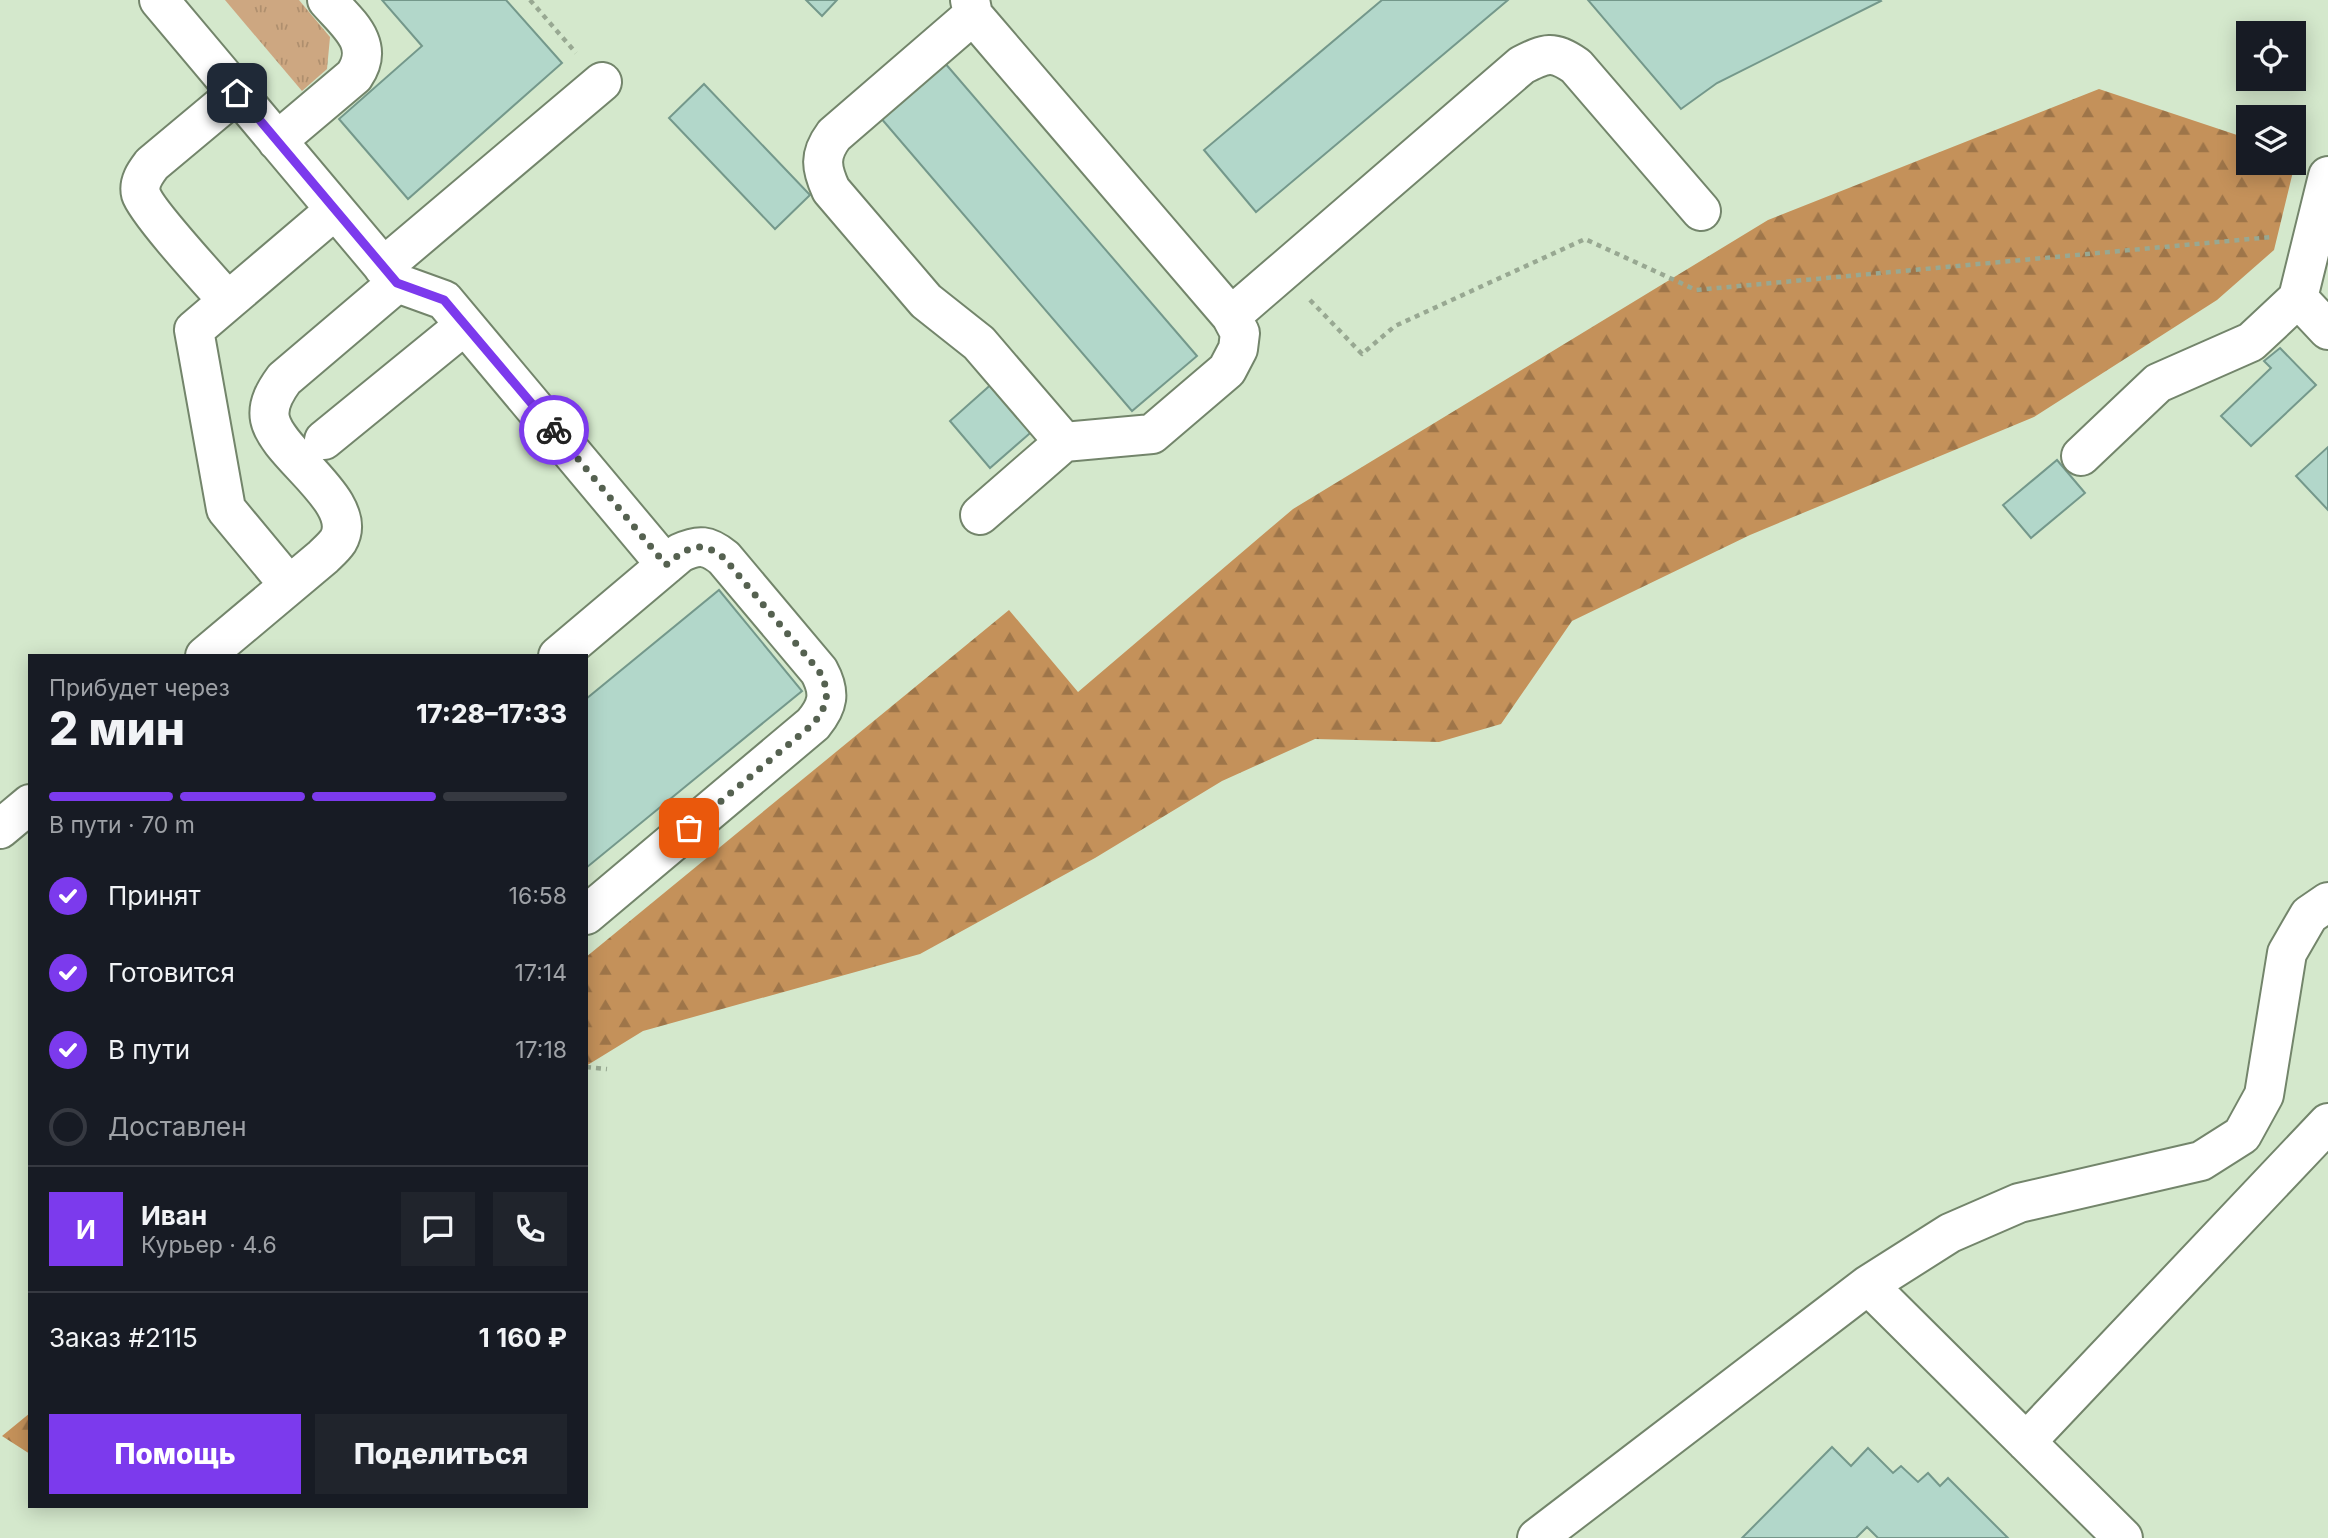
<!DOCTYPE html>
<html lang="ru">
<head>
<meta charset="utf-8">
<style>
  :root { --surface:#171b24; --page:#20242c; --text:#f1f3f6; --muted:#9ea1a6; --line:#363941; --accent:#7c3aed }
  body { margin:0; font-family:Inter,sans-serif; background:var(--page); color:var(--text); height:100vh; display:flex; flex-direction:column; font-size:26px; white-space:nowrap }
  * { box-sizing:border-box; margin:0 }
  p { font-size:23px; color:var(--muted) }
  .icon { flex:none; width:38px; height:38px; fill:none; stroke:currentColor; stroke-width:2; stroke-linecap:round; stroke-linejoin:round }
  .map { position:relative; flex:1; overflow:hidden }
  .sheet { position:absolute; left:28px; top:654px; width:560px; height:854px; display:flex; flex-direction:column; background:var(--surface); border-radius:0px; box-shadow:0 4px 18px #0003 }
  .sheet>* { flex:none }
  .buttons { position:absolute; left:2236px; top:21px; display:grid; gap:14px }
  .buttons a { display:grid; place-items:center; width:70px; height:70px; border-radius:0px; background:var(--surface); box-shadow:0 4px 18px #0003; font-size:35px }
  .pin { position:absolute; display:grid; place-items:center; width:60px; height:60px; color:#fff; margin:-30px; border-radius:14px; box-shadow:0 4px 10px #0006 }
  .courier { position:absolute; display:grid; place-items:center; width:70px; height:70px; margin:-35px; border:5px solid #7c3aed; border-radius:50%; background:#fff; color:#222; box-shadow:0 2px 9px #0007 }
  .overview em { font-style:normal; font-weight:800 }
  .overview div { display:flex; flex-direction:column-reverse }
  .overview { display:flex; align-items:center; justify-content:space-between; height:119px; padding:0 21px }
  h1 { font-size:46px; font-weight:800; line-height:52px }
  .bar { display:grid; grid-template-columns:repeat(4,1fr); gap:10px 7px; align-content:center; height:84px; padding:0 21px }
  .bar i { height:9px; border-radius:5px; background:var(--line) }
  .bar .current { background:var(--accent) }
  .bar p { grid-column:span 4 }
  .line { display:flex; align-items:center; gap:18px; padding:0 21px; border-top:2px solid var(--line) }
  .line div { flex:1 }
  .round { display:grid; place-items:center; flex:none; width:74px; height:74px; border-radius:0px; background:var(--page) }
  ol { padding:0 21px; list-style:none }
  li { display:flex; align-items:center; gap:21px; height:77px }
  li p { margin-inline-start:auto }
  li .icon { padding:7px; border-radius:50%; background:var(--accent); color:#fff; stroke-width:4 }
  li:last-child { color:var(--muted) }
  li i { width:38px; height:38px; border:4px solid var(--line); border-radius:50% }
  .action { display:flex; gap:14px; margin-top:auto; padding:14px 21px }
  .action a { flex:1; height:80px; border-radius:0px; background:var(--accent); color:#fff; font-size:28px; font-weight:800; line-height:80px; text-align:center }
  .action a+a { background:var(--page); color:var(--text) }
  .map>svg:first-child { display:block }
  .forest { fill:url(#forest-firs) }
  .park { fill:url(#park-tufts) }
  .building { fill:#b2d7ca; stroke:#74988b; stroke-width:2 }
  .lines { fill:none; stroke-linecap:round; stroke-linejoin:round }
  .minor-casing { stroke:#73856b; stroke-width:42 }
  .path { stroke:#98a892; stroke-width:4.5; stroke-dasharray:5 5; stroke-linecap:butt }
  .minor { stroke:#fff; stroke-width:38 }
  .done { stroke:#556150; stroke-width:7; stroke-dasharray:0 12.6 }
  .route { stroke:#7c3aed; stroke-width:9 }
</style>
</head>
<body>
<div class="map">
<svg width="2328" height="1538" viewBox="0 0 2328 1538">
  <defs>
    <pattern id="forest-firs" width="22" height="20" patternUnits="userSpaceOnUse" patternTransform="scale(1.75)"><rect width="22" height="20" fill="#c4915a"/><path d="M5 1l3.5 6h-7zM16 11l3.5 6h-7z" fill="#9e7549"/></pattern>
    <pattern id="park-tufts" width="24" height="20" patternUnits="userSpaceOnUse" patternTransform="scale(1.75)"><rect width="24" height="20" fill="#cda781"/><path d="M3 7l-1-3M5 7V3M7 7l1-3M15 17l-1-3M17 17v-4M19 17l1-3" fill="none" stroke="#af8f6e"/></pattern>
  </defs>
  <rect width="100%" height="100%" fill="#d4e8cc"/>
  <path class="forest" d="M2099,89l150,50v24h45v-9l3,1 -23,95 -57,50 -183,117 -284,118 -178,86 -71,103 -62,18 -124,-3 -93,42 -127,77 -175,96 -277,77 -57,35v-109l423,-347 69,82 215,-183 475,-289z
    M30,1413v41l-28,-18z"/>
  <path class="park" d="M225,0h74l31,37 -3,32 -25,22z"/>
  <path class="building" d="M382,0h124l56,63 -154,136 -69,-80 83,-73z
    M806,0h31l-15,16z
    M1382,0h126l-252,212 -52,-62z
    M1588,0h292l1,1 -164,82 -36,26z
    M944,62l253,294 -65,55 -252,-294z
    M704,84l106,111 -35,34 -106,-111z
    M2280,348l36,37 -65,61 -30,-30 50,-48 -7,-7z
    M995,381l41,47 -46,40 -40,-47z
    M2328,447v63l-32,-34z
    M2057,460l28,33 -54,45 -28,-33z
    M719,590l83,101 -216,177v-169z
    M1832,1447l19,19 17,-18 25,25 8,-7 17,16 10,-9 12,13 8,-8 60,60h-130l-11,-11 -11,11h-114z"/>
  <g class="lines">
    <g class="minor-casing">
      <path id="minor" d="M159,0l238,283 47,17 222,265
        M970,0l3,15 258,301 291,-251c24,-12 31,-15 54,1l125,145
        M973,15l-139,120c-15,20 -13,33 -3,55l95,111 53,42 85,99
        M237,93l-85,71c-6,8 -14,18 -11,30 5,17 71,89 87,107l107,-91
        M277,141l77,-65c22,-32 -6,-52 -27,-76
        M2328,176l-30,122 30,32
        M383,267l219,-185
        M228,301l-34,29 32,179 63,76
        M324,440l141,-115
        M2081,456l77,-73 93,-41 47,-44
        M980,515l84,-73 88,-8 75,-64 11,-21 2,-16 -9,-17
        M205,656l118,-99c5,-5 11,-10 15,-16 23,-39 -61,-86 -68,-122 -3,-15 6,-29 14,-40l113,-96
        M558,656l122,-103c19,-9 28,-8 44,5l95,113c12,22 9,35 -6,53l-227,191
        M0,829l30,-25
        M1868,1285l255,253
        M2026,1442l302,-319
        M1537,1538l331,-253 82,-52 69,-30 182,-42 41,-26 22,-40 23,-142 22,-38 19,-13"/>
    </g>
    <path class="path" d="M530,0l46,53
      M1310,300l52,54 33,-28 190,-87 111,51 576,-53
      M586,1067l21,2"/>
    <use href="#minor" class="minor"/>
  </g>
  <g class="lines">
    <path class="done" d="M554,430l112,135c22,-18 34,-26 58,-7l95,113c12,22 9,34 -6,53l-124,104"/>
    <path class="route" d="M237,93l160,190 47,17 110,130"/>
  </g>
</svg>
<div class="buttons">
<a><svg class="icon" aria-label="locate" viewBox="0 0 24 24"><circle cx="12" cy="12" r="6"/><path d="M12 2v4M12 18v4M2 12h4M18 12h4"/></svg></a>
<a><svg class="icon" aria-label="layers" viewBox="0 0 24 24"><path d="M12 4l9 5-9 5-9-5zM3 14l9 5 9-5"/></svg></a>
</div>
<div class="pin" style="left:689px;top:828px;background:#ea580c"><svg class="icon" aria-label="bag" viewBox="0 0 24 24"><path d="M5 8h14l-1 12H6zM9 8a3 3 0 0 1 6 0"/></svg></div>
<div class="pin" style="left:237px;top:93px;background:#1f2937"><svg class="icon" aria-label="home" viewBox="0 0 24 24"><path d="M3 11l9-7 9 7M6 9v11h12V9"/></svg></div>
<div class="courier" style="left:554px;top:430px"><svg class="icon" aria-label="bike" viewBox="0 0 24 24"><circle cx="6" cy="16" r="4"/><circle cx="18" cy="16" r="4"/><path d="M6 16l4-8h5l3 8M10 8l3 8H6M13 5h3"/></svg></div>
<section class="sheet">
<div class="overview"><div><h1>2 мин</h1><p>Прибудет через</p></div><em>17:28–17:33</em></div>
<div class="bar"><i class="current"></i><i class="current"></i><i class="current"></i><i></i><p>В пути · 70 m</p></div>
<ol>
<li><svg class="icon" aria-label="check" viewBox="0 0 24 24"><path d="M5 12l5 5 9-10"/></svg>Принят<p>16:58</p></li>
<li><svg class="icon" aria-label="check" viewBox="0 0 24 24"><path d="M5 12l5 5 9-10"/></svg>Готовится<p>17:14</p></li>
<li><svg class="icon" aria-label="check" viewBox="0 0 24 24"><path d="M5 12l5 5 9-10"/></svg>В пути<p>17:18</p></li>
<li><i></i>Доставлен</li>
</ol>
<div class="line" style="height:126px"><b class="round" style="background:var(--accent);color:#fff">И</b><div><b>Иван</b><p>Курьер · 4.6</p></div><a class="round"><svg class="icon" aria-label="chat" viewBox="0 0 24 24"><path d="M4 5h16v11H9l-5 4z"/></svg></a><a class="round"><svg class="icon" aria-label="phone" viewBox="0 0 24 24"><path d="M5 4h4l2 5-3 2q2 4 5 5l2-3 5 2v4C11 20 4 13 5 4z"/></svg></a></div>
<div class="line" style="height:91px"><div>Заказ #2115</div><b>1 160 ₽</b></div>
<div class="action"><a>Помощь</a><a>Поделиться</a></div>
</section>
</div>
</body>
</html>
